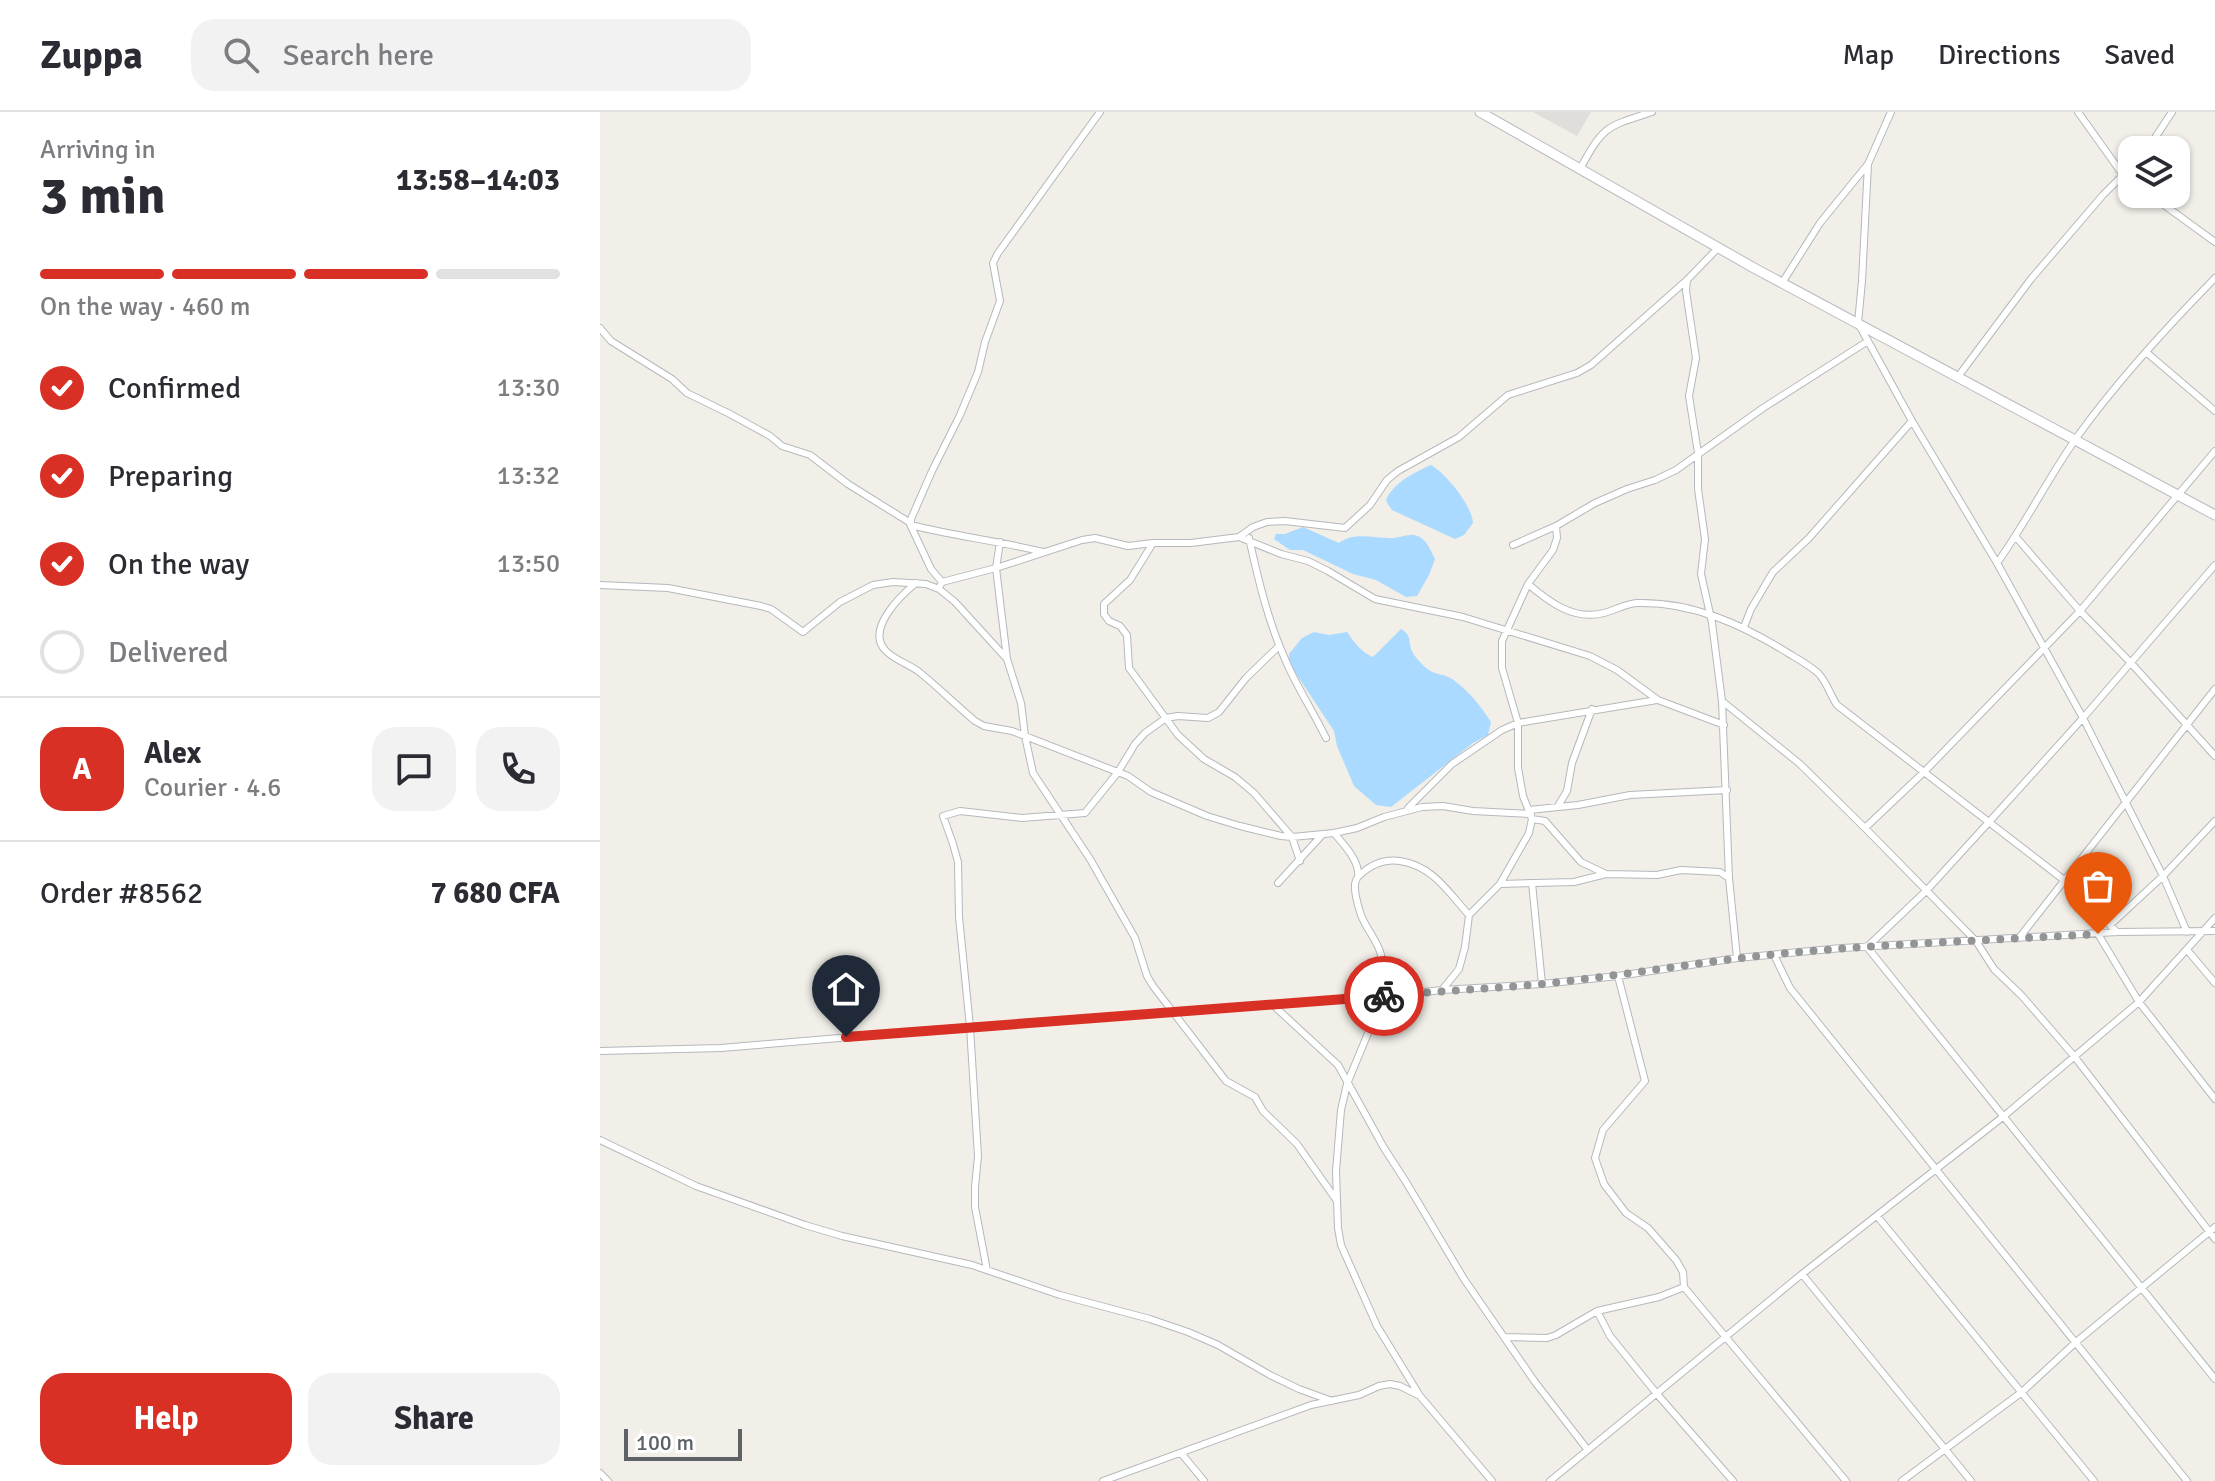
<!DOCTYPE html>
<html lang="en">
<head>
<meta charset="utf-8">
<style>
  :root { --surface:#fff; --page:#f2f2f3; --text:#2b2b33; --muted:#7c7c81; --line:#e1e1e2; --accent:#d93025 }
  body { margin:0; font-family:Signika,sans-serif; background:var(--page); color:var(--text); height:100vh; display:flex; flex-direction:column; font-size:30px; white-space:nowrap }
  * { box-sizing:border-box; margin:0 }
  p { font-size:26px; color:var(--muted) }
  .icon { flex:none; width:44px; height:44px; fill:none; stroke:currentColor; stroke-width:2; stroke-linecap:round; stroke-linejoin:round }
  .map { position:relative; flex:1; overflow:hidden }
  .side { display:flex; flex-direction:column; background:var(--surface); width:600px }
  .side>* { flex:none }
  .tools { position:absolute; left:1518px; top:24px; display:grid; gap:16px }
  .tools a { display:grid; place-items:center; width:72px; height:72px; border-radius:16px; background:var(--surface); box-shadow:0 2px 6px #0004; font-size:40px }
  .scale { position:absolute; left:24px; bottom:20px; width:118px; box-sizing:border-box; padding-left:8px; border:4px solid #5f6368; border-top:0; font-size:22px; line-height:28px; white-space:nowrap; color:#5f6368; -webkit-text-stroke:6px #fff; paint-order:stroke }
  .pin { position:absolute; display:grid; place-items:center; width:68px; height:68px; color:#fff; margin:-82px -34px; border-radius:50% 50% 50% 0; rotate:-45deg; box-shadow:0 0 8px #0007 }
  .pin .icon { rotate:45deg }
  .courier { position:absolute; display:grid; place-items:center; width:80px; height:80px; margin:-40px; border:6px solid #d93025; border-radius:50%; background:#fff; color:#222; box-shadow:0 2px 10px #0007 }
  .head em { font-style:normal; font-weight:800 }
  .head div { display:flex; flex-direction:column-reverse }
  .head { display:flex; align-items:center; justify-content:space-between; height:136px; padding:0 40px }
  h1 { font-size:52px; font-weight:800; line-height:60px }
  .bar { display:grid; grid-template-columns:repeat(4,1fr); gap:12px 8px; align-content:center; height:96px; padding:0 40px }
  .bar i { height:10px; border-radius:6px; background:var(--line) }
  .bar .active { background:var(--accent) }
  .bar p { grid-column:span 4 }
  .line { display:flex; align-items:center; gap:20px; padding:0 40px; border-top:2px solid var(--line) }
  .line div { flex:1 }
  .round { display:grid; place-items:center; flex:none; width:84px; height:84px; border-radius:24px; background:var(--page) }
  ol { padding:0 40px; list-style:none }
  li { display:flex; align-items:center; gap:24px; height:88px }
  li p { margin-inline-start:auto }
  li .icon { padding:8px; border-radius:50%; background:var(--accent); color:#fff; stroke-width:4 }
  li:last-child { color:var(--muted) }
  li i { width:44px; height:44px; border:4px solid var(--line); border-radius:50% }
  .button { display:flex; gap:16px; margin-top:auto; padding:16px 40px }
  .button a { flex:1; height:92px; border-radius:24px; background:var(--accent); color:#fff; font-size:32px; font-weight:800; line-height:92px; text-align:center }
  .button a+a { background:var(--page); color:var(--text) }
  header { display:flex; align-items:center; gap:48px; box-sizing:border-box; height:112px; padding:0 40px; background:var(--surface); border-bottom:2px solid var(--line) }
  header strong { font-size:38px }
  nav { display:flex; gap:44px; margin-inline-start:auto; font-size:28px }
  .search { width:560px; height:72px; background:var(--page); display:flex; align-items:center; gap:20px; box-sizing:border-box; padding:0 28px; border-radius:24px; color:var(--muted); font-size:30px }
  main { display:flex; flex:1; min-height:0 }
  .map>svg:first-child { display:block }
  .industrial { fill:#e0deda }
  .water { fill:#aadaff }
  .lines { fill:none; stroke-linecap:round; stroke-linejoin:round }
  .minor-casing { stroke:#b5b8bc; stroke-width:8 }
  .secondary-casing { stroke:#b6babf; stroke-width:11 }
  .minor { stroke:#fff; stroke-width:6 }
  .secondary { stroke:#fff; stroke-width:9 }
  .done { stroke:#929495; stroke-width:8; stroke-dasharray:0 14.4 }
  .route { stroke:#d93025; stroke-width:10 }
</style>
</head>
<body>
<header>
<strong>Zuppa</strong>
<div class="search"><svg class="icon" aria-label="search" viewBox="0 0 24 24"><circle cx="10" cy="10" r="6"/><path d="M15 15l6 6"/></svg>Search here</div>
<nav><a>Map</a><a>Directions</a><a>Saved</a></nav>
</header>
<main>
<section class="side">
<div class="head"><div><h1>3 min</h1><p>Arriving in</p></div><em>13:58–14:03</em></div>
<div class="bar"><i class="active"></i><i class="active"></i><i class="active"></i><i></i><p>On the way · 460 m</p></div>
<ol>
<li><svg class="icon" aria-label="check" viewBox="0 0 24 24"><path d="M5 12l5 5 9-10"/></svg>Confirmed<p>13:30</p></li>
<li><svg class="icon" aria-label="check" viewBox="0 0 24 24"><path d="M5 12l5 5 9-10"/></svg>Preparing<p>13:32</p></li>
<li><svg class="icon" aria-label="check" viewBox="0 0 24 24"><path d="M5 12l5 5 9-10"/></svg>On the way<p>13:50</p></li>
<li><i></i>Delivered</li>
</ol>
<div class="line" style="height:144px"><b class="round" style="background:var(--accent);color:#fff">A</b><div><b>Alex</b><p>Courier · 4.6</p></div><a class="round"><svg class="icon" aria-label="chat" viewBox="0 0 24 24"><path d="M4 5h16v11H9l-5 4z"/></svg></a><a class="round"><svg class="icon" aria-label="phone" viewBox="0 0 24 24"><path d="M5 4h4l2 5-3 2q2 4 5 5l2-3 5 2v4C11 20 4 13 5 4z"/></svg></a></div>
<div class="line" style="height:104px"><div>Order #8562</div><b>7 680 CFA</b></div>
<div class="button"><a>Help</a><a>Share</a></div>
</section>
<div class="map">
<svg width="1615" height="1369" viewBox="0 0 1615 1369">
  <rect width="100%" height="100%" fill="#f1efe8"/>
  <path class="industrial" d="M933,0h58l-14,24z"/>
  <path class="water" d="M831,353c15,9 41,40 42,58l-9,12 -9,4 -63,-29 -6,-9c5,-17 29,-29 45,-36z
    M703,415l36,16c15,-11 32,-5 50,-5 8,1 18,-4 25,-3 12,2 16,14 21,24l-6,16 -12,21 -11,1 -30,-17 -23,-6 -50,-24h-13l-16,-11 2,-5h9z
    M801,517c11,6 7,12 11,22 2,5 8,11 12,15 12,11 17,6 28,13 16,11 28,26 39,43l-3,13 -15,8 -82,64 -15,-2 -22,-19 -17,-40 -3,-15 -45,-68v-9l13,-16 12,-6 15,3 18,-3c7,10 14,20 26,25z"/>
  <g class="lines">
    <g class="minor-casing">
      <path id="minor" d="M1478,0l45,63 9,7
        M1547,38l25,-38
        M1268,52l-6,117 -4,42 54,98 85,142 86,155 80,158 24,56
        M980,57c24,-44 26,-42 72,-57
        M1549,82l66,48
        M1087,168l-1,11 10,67 -7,38 9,57v36l7,50 -4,35 11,49 10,78 7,177 8,80
        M1182,171l38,-60 48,-59 23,-52
        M0,216l11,13 61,38 15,14 43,21 40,22 12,10 28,9 38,29 61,38 22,47 11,13 -2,4
        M1546,240l69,59
        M1357,266l74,-99 72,-84 29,-29
        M639,425l42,17 27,7 20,10 47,28 88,18 127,39 27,14 41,30 66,25
        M1416,425l64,74 51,52 84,93
        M649,426c9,41 19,83 36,121 11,27 28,52 41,79
        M400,430l-4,26 11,91
        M553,431l-23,37 -26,24v10l5,7 11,5 7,9 2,33 49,67 26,24 31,18 19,16 38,44 8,24
        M913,433l43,-19 39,-23 32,-14 28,-9 21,-10 87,-62 105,-67
        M443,440c-44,-11 -89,-16 -132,-27v-6l21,-48 28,-56 18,-43 7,-30 15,-41 -7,-38 5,-10 102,-141
        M1397,451c29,-40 51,-85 80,-126 41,-57 89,-109 138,-159
        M1615,453l-132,153 -94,104 -63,69 -59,56 348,432
        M342,470l54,-14 86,-28 13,-2 33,8 25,-3h38l48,-6 14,-10 14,-5 18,-1 60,7 25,-23 17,-25 11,-9 61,-34 49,-42 69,-22 14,-8 96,-85 31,-32
        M316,471c-16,13 -51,47 -30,68 9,9 22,13 32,20 20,16 38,34 57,50l9,5 28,5 116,45 23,16 56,24 33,10 41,10 11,1 42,-4 23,-5 27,-11 38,-10 21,-1 30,5 58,3
        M928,472c21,18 46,37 76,29 12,-3 22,-10 35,-10 54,-1 104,22 149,50 10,6 21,12 30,20 9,9 12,22 19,32l227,175 53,52
        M0,473l68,3 93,18 10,3 32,23 37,-30 33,-17 20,-3 33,2 13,5 16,13 52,57 14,44 4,33 8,37 57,86 45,79 12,38 6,10 73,95 29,16 8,14 34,33 40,57
        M1144,515l7,-18 22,-37 36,-34 103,-117
        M1122,589l78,63 65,64 111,113 18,28 28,27 52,60 141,183
        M958,694l9,-15 5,-28 20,-54
        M808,696l44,-44 50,-34 16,-7 139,-23
        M929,698l49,-5 52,-10 97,-5
        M932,707l13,2 36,41 25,12
        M1265,716l60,-57 155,-160 135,-160
        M734,721c9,11 22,24 24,38 1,10 -1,3 -3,13 -1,10 3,22 6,31 5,14 17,26 20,40l-3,54 -31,75 -6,26 -5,61 2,57 3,17 36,81 43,70 72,85
        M759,764c11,-11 25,-17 41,-15 33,5 48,31 69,54
        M678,771l44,-48
        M932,771l10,101
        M901,772l73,-2 32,-8 51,1 24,-5 39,2 9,6
        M1510,813l53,-49 52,-55
        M1498,822l41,68 76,97
        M1419,826l196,-249
        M1588,839l27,32
        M1174,843l16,33 397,493
        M1018,864l27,105 -42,49 -8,28 9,26 22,29 22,15 28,32 7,12 1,15 162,194
        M842,878l17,-21 6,-22 4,-32 31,-31 29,-51 3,-14 -9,-23 -5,-28v-45l-16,-55v-27l26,-57 25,-34 4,-12 -1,-12
        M673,893l65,60 46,83 22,34 58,97 71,103 52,67
        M0,939l121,-3 249,-21 409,-30 63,-7 100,-6 76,-8 119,-18 105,-10 275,-16 98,-1
        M0,1028l96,46 109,39 37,11 130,29 88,30 90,24 38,13 30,13 52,30 29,14 33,12
        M1277,1104l217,265
        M387,1158l-12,-63v-20l3,-31 -8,-129 -11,-110 -1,-55 -5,-18 -10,-28 17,-5 62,7 63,-5 33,-41 17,-28 10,-11 21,-15 12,-2 30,2 11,-6 27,-34 33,-32
        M1202,1162l169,207
        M997,1199l13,25 47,58 76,87
        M905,1225l42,1 9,-3 41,-24 62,-14 25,-10
        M581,1341l23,28
        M0,1361l8,8
        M503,1369l208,-76 48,-10 20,-9 11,-2 10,2 20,10
        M950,1369l252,-207 202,-158 135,-114 76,-84
        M1302,1369l120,-89 54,-50 139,-115"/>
    </g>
    <g class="secondary-casing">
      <path id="secondary" d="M880,0l274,156 461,247"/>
    </g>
    <use href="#minor" class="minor"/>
    <use href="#secondary" class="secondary"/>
  </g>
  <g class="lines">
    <path class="done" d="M784,884c53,-5 105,-7 158,-12 78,-8 156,-22 235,-30 107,-10 214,-14 321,-20"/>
    <path class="route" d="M246,925l538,-41"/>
  </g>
</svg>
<div class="tools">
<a><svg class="icon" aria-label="layers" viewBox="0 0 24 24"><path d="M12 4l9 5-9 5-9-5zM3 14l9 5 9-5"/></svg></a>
</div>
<div class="scale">100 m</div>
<div class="pin" style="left:1498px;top:822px;background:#ea580c"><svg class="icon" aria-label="bag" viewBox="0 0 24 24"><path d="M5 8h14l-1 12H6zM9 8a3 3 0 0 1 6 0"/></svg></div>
<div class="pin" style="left:246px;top:925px;background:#1f2937"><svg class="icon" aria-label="home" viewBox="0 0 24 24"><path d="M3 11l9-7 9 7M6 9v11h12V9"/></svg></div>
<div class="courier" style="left:784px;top:884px"><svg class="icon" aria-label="bike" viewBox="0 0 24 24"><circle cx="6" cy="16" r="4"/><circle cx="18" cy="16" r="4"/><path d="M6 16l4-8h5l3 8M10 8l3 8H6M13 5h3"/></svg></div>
</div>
</main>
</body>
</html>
